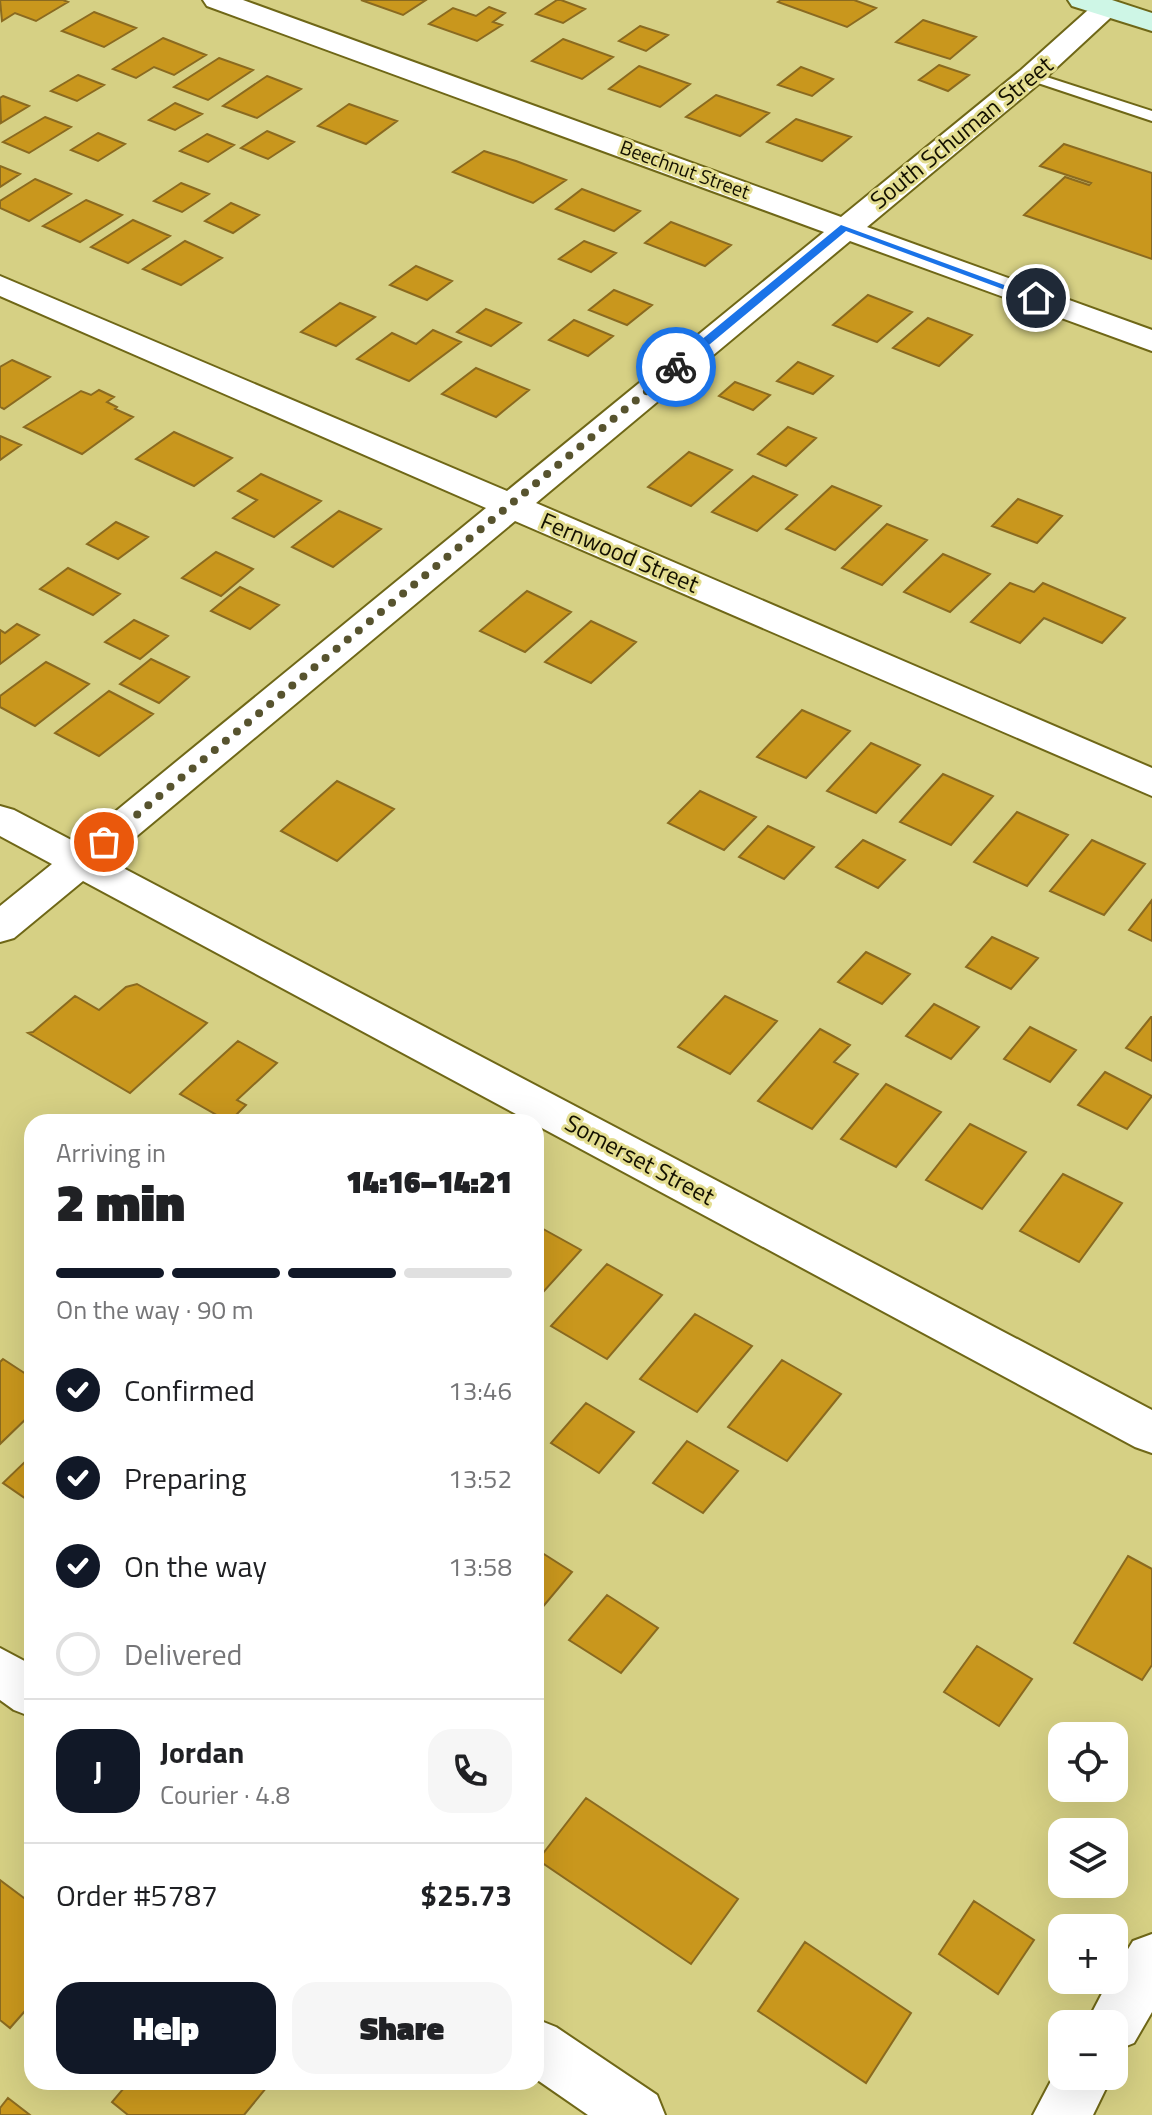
<!DOCTYPE html>
<html lang="en">
<head>
<meta charset="utf-8">
<style>
  :root { --surface:#fff; --page:#f6f6f6; --text:#202124; --muted:#757577; --line:#e0e0e0; --accent:#111827 }
  body { margin:0; font-family:"Titillium Web",sans-serif; background:var(--page); color:var(--text); height:100vh; display:flex; flex-direction:column; font-size:30px; white-space:nowrap }
  * { box-sizing:border-box; margin:0 }
  p { font-size:26px; color:var(--muted) }
  .icon { flex:none; width:44px; height:44px; fill:none; stroke:currentColor; stroke-width:2; stroke-linecap:round; stroke-linejoin:round }
  .map { position:relative; flex:1; overflow:hidden }
  .side { position:absolute; left:24px; top:1114px; width:520px; height:976px; display:flex; flex-direction:column; background:var(--surface); border-radius:24px; box-shadow:0 8px 32px #0002 }
  .side>* { flex:none }
  .tools { position:absolute; left:1048px; top:1722px; display:grid; gap:16px }
  .tools a { display:grid; place-items:center; width:80px; height:80px; border-radius:16px; background:var(--surface); box-shadow:0 8px 32px #0002; font-size:40px }
  .pin { position:absolute; display:grid; place-items:center; width:68px; height:68px; color:#fff; margin:-34px; border:4px solid #fff; border-radius:50%; box-shadow:0 2px 8px #0007 }
  .courier { position:absolute; display:grid; place-items:center; width:80px; height:80px; margin:-40px; border:6px solid #1a73e8; border-radius:50%; background:#fff; color:#222; box-shadow:0 2px 10px #0007 }
  .overview em { font-style:normal; font-weight:800 }
  .overview div { display:flex; flex-direction:column-reverse }
  .overview { display:flex; align-items:center; justify-content:space-between; height:136px; padding:0 32px }
  h1 { font-size:52px; font-weight:800; line-height:60px }
  .bar { display:grid; grid-template-columns:repeat(4,1fr); gap:12px 8px; align-content:center; height:96px; padding:0 32px }
  .bar i { height:10px; border-radius:6px; background:var(--line) }
  .bar .on { background:var(--accent) }
  .bar p { grid-column:span 4 }
  .line { display:flex; align-items:center; gap:20px; padding:0 32px; border-top:2px solid var(--line) }
  .line div { flex:1 }
  .round { display:grid; place-items:center; flex:none; width:84px; height:84px; border-radius:24px; background:var(--page) }
  ol { padding:0 32px; list-style:none }
  li { display:flex; align-items:center; gap:24px; height:88px }
  li p { margin-inline-start:auto }
  li .icon { padding:8px; border-radius:50%; background:var(--accent); color:#fff; stroke-width:4 }
  li:last-child { color:var(--muted) }
  li i { width:44px; height:44px; border:4px solid var(--line); border-radius:50% }
  .action { display:flex; gap:16px; margin-top:auto; padding:16px 32px }
  .action a { flex:1; height:92px; border-radius:24px; background:var(--accent); color:#fff; font-size:32px; font-weight:800; line-height:92px; text-align:center }
  .action a+a { background:var(--page); color:var(--text) }
  .map>svg:first-child { display:block }
  .building { fill:#c9971d; stroke:#8a6a20; stroke-width:2 }
  .lines { fill:none; stroke-linecap:round; stroke-linejoin:round }
  .lane-casing { stroke:#6f6717; stroke-width:4 }
  .street-casing { stroke:#6f6717; stroke-width:4 }
  .secondary-casing { stroke:#6f6717; stroke-width:4 }
  .lane { fill:#fff; fill-rule:evenodd }
  .street { fill:#fff; fill-rule:evenodd }
  .secondary { fill:#cef6e6; fill-rule:evenodd }
  .route { fill:#1a73e8 }
  .done { stroke:#57532e; stroke-width:8; stroke-dasharray:0 14.4 }
  .labels { text-anchor:middle; dominant-baseline:central; stroke-width:6; stroke-linejoin:round; paint-order:stroke }
  .far-street-label { font-size:20px; fill:#131000; stroke:#e3dd90 }
  .street-label { font-size:24px; fill:#131000; stroke:#e3dd90 }
</style>
</head>
<body>
<div class="map">
<svg width="1152" height="2115" viewBox="0 0 1152 2115">
  <rect width="100%" height="100%" fill="#d6d084"/>
  <path class="building" d="M0,0h63l5,2 -32,19 -21,-8 -13,8z
    M361,0h65l-23,15z
    M557,0h4l24,9 -22,14 -27,-9z
    M781,0h73l22,8 -29,19 -69,-25z
    M489,7l16,6 -12,9 9,3 -25,16 -48,-17 24,-16 23,8z
    M94,12l42,16 -32,19 -42,-16z
    M923,20l53,17 -26,22 -54,-17z
    M640,26l28,9 -22,16 -27,-10z
    M163,38l43,17 -32,20 -20,-8 -18,11 -23,-9z
    M563,39l50,18 -31,22 -50,-18z
    M219,58l34,12 -45,30 -34,-13z
    M939,65l30,10 -21,16 -29,-11z
    M639,66l51,18 -30,23 -51,-18z
    M801,67l32,12 -21,17 -34,-11z
    M78,75l26,10 -27,16 -26,-10z
    M267,76l34,13 -44,29 -34,-12z
    M716,95l53,18 -29,23 -54,-19z
    M3,96l26,10 -28,17 -1,-25z
    M175,103l27,11 -27,16 -26,-10z
    M349,104l48,17 -31,23 -48,-18z
    M45,117l26,10 -42,26 -26,-11z
    M796,119l55,18 -29,24 -55,-19z
    M267,131l27,11 -26,17 -27,-11z
    M98,133l27,11 -27,17 -27,-11z
    M207,134l27,11 -26,17 -28,-11z
    M1064,144l88,29v86l-128,-44 41,-38 24,8 2,-2 -51,-17z
    M484,151l32,10 50,19 -33,23 -80,-31z
    M0,166l20,8 -20,13z
    M35,179l36,15 -42,27 -29,-13v-7z
    M181,183l28,11 -27,18 -28,-11z
    M582,189l58,22 -26,20 -58,-22z
    M86,200l36,15 -42,27 -37,-16z
    M231,203l28,12 -26,18 -28,-12z
    M133,220l37,16 -42,27 -37,-16z
    M671,222l60,23 -26,21 -60,-23z
    M185,241l37,17 -41,27 -38,-16z
    M584,241l32,12 -25,19 -32,-13z
    M416,266l36,15 -25,19 -37,-15z
    M614,290l38,15 -25,20 -38,-15z
    M868,295l44,17 -35,30 -44,-17z
    M340,303l35,14 -39,29 -35,-14z
    M486,309l35,14 -30,23 -34,-14z
    M928,318l44,17 -33,31 -46,-18z
    M574,320l39,16 -25,20 -39,-16z
    M433,330l28,12 -52,39 -52,-22 35,-26 24,11z
    M12,360l38,17 -46,32 -4,-2v-40z
    M798,362l35,14 -20,18 -36,-13z
    M476,368l53,22 -33,27 -54,-23z
    M735,382l35,13 -17,15 -34,-14z
    M99,390l15,7 -7,5 10,5 -2,2 18,8 -51,37 -58,-27 57,-36 10,4z
    M788,427l28,11 -30,28 -28,-12z
    M174,432l58,26 -38,28 -58,-27z
    M0,436l21,9 -21,15z
    M689,452l43,18 -41,36 -43,-19z
    M261,474l60,27 -47,36 -41,-19 24,-18 -19,-9z
    M753,476l44,19 -40,36 -45,-19z
    M832,486l49,20 -46,44 -49,-21z
    M1018,499l44,17 -25,27 -45,-17z
    M339,511l42,18 -48,38 -41,-20z
    M116,522l32,15 -30,22 -31,-15z
    M887,524l40,16 -45,45 -40,-17z
    M216,552l37,17 -32,27 -39,-18z
    M943,554l47,20 -40,38 -46,-20z
    M68,568l52,26 -27,21 -53,-26z
    M1010,583l24,9 9,-9 82,35 -23,25 -58,-25 -24,25 -49,-21z
    M240,587l39,18 -29,24 -39,-18z
    M527,591l44,21 -46,40 -45,-21z
    M134,620l34,16 -28,23 -35,-17z
    M591,621l45,21 -45,41 -46,-21z
    M17,624l22,11 -39,29v-34l5,3z
    M151,659l38,18 -30,26 -39,-19z
    M46,662l43,22 -54,42 -35,-19v-11z
    M109,691l44,23 -54,42 -44,-23z
    M802,710l48,21 -44,47 -49,-21z
    M871,743l49,22 -44,48 -49,-22z
    M943,774l50,22 -42,49 -51,-23z
    M337,781l57,28 -57,52 -56,-30z
    M700,791l56,26 -32,33 -56,-27z
    M1017,812l51,23 -41,51 -53,-24z
    M768,826l46,21 -30,32 -45,-22z
    M863,840l42,20 -27,28 -42,-21z
    M1092,840l53,24 -41,51 -54,-24z
    M1152,900v41l-23,-11z
    M992,937l46,21 -27,31 -45,-22z
    M866,952l44,22 -28,30 -44,-22z
    M137,984l70,39 -77,70 -102,-60 5,-1 42,-36 24,14 27,-23z
    M725,996l52,25 -47,53 -52,-27z
    M934,1004l45,23 -28,32 -45,-23z
    M1151,1017h1v44l-26,-13z
    M1030,1027l46,23 -26,32 -46,-23z
    M820,1029l30,16 -16,17 24,12 -46,55 -54,-28z
    M238,1041l39,22 -40,37 9,5 -17,17 -49,-28z
    M1105,1072l47,24 -25,33 -49,-24z
    M886,1084l55,28 -45,55 -55,-28z
    M970,1124l56,28 -44,57 -56,-29z
    M1063,1174l59,29 -43,59 -59,-31z
    M536,1225l45,25 -45,50z
    M607,1264l55,31 -55,64 -56,-33z
    M695,1314l57,32 -55,66 -57,-33z
    M3,1359l29,19v35l-32,31v-82z
    M782,1360l59,34 -54,67 -59,-34z
    M586,1403l48,29 -35,41 -48,-30z
    M687,1441l51,30 -35,42 -50,-30z
    M32,1455v48l-29,-20z
    M536,1549l36,23 -36,43z
    M1128,1556l24,13v96l-10,15 -68,-37z
    M607,1595l51,33 -37,45 -52,-33z
    M977,1646l55,33 -33,47 -55,-34z
    M586,1798l152,101 -47,65 -153,-104z
    M0,1880l32,24v99l-22,25 -10,-8z
    M974,1901l60,39 -36,54 -59,-40z
    M805,1942l106,71 -45,70 -108,-72z
    M129,2082h142l-27,33h-116l-16,-13z
    M8,2098l22,17h-30v-7z"/>
  <g class="lines">
    <g class="lane-casing">
      <path id="lane" d="M1031,72l121,39v10l-126,-42v-6z"/>
    </g>
    <g class="street-casing">
      <path id="street" d="M203,0h40l598,217 180,-147 76,-68h20l4,6 -80,74 -174,145 285,103v21l-302,-110 -314,262 616,265v28l-637,-275 -407,339 1044,550v43l-17,-6 -1052,-566 -69,57 -14,4v-36l52,-42 -52,-28v-30l14,4 63,33 409,-335 -486,-212v-20l507,215 317,-259 -617,-226z
        M0,1648l32,17v52l-18,-7 -14,-10z
        M1152,1934v78l-18,31 -20,8v-27h-28l23,-44h5v-8l19,-31z
        M536,2019l20,8 101,68 8,20h-77l-52,-36z
        M1062,2060v16h50l-19,39h-60z"/>
    </g>
    <g class="secondary-casing">
      <path id="secondary" d="M1068,0h44l40,13v18l-80,-25z"/>
    </g>
    <use href="#lane" class="lane"/>
    <use href="#street" class="street"/>
    <use href="#secondary" class="secondary"/>
  </g>
  <path class="route" d="M841,225l199,73 -8,2 -186,-69 -166,138h-8v-5z"/>
  <g class="lines">
    <path class="done" d="M104,842l572,-475"/>
  </g>
  <g class="labels">
    <g class="far-street-label">
      <text transform="translate(685 169) rotate(20)">Beechnut Street</text>
    </g>
    <g class="street-label">
      <text transform="translate(961 132) rotate(-39)">South Schuman Street</text>
      <text transform="translate(620 552) rotate(23)">Fernwood Street</text>
      <text transform="translate(640 1159) rotate(28)">Somerset Street</text>
    </g>
  </g>
</svg>
<div class="tools">
<a><svg class="icon" aria-label="locate" viewBox="0 0 24 24"><circle cx="12" cy="12" r="6"/><path d="M12 2v4M12 18v4M2 12h4M18 12h4"/></svg></a>
<a><svg class="icon" aria-label="layers" viewBox="0 0 24 24"><path d="M12 4l9 5-9 5-9-5zM3 14l9 5 9-5"/></svg></a>
<a>+</a>
<a>−</a>
</div>
<div class="pin" style="left:104px;top:842px;background:#ea580c"><svg class="icon" aria-label="bag" viewBox="0 0 24 24"><path d="M5 8h14l-1 12H6zM9 8a3 3 0 0 1 6 0"/></svg></div>
<div class="pin" style="left:1036px;top:298px;background:#1f2937"><svg class="icon" aria-label="home" viewBox="0 0 24 24"><path d="M3 11l9-7 9 7M6 9v11h12V9"/></svg></div>
<div class="courier" style="left:676px;top:367px"><svg class="icon" aria-label="bike" viewBox="0 0 24 24"><circle cx="6" cy="16" r="4"/><circle cx="18" cy="16" r="4"/><path d="M6 16l4-8h5l3 8M10 8l3 8H6M13 5h3"/></svg></div>
<section class="side">
<div class="overview"><div><h1>2 min</h1><p>Arriving in</p></div><em>14:16–14:21</em></div>
<div class="bar"><i class="on"></i><i class="on"></i><i class="on"></i><i></i><p>On the way · 90 m</p></div>
<ol>
<li><svg class="icon" aria-label="check" viewBox="0 0 24 24"><path d="M5 12l5 5 9-10"/></svg>Confirmed<p>13:46</p></li>
<li><svg class="icon" aria-label="check" viewBox="0 0 24 24"><path d="M5 12l5 5 9-10"/></svg>Preparing<p>13:52</p></li>
<li><svg class="icon" aria-label="check" viewBox="0 0 24 24"><path d="M5 12l5 5 9-10"/></svg>On the way<p>13:58</p></li>
<li><i></i>Delivered</li>
</ol>
<div class="line" style="height:144px"><b class="round" style="background:var(--accent);color:#fff">J</b><div><b>Jordan</b><p>Courier · 4.8</p></div><a class="round"><svg class="icon" aria-label="phone" viewBox="0 0 24 24"><path d="M5 4h4l2 5-3 2q2 4 5 5l2-3 5 2v4C11 20 4 13 5 4z"/></svg></a></div>
<div class="line" style="height:104px"><div>Order #5787</div><b>$25.73</b></div>
<div class="action"><a>Help</a><a>Share</a></div>
</section>
</div>
</body>
</html>
